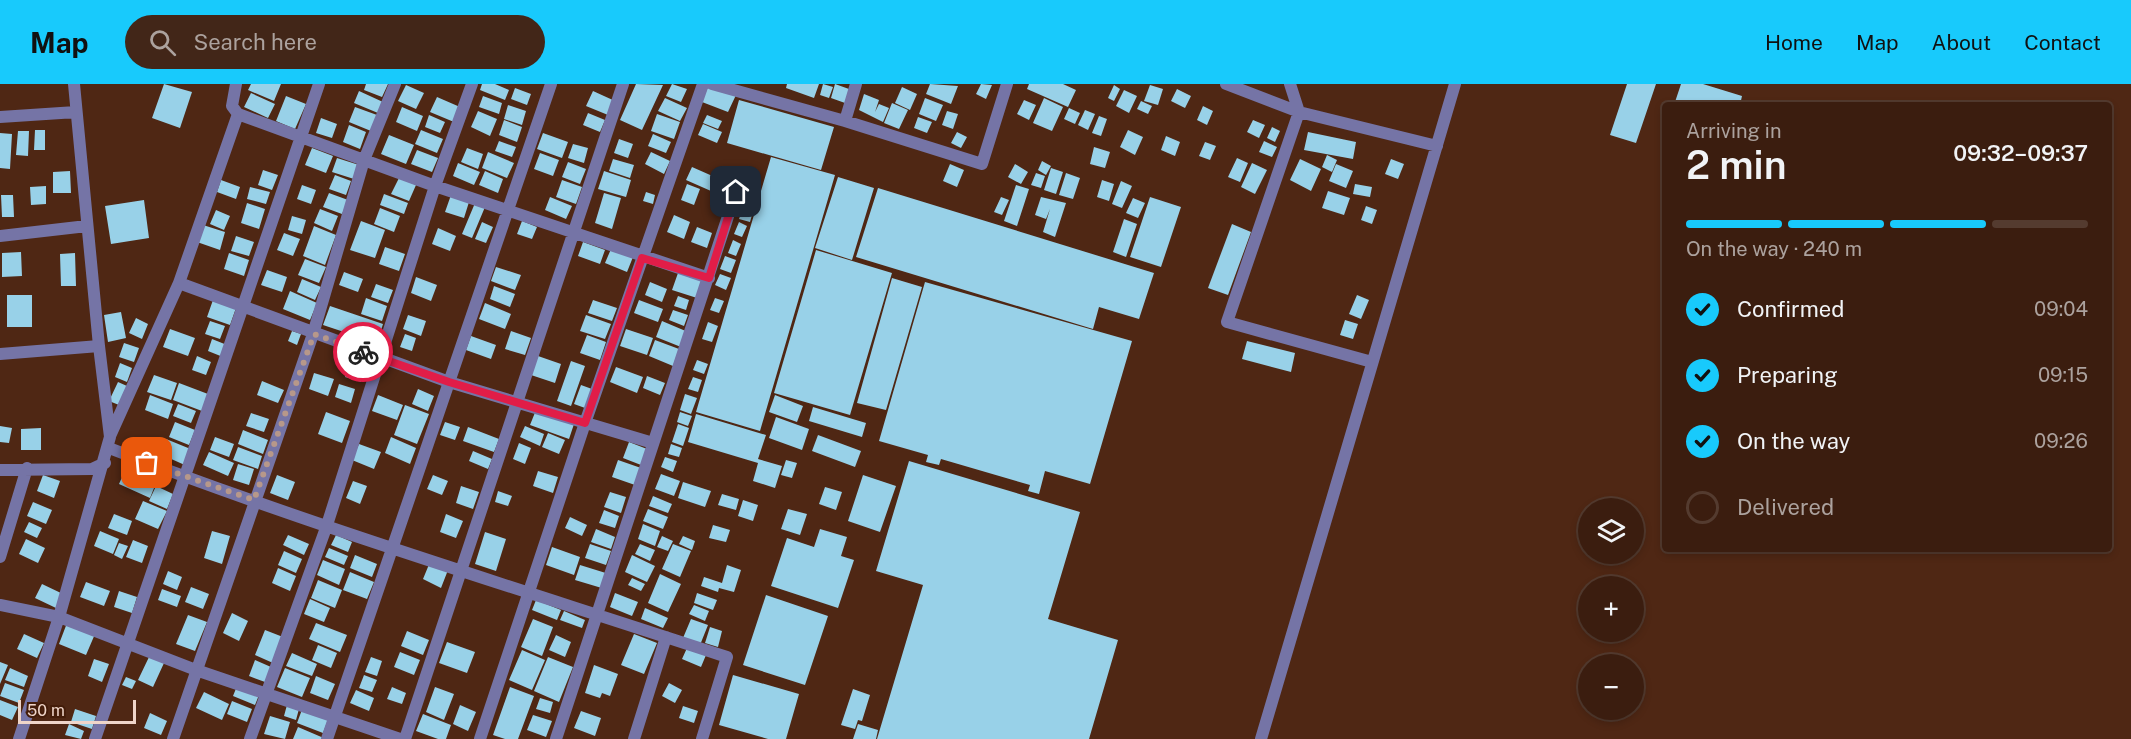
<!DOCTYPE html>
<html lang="en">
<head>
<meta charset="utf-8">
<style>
  :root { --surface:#3b1d0f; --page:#422618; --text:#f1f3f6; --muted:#aca29e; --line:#543b2f; --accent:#18cafc }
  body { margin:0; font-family:"Public Sans",sans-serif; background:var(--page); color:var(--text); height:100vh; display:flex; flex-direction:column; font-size:22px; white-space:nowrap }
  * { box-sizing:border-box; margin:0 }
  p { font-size:20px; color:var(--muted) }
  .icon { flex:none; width:33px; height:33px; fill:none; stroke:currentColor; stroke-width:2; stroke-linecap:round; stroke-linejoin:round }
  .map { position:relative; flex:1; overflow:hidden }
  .panel { position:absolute; left:1662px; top:18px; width:450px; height:450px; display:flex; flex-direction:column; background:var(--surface); border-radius:6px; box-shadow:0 3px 9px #0003,0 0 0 2px var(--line) }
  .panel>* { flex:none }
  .fabs { position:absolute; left:1578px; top:414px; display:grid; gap:12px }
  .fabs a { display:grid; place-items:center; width:66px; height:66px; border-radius:50%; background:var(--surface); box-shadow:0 3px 9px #0003,0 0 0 2px var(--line); font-size:30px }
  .scale { position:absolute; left:18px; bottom:15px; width:118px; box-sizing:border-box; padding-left:6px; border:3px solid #efd5c9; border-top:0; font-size:16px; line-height:21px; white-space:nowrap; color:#efd5c9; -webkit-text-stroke:4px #431c09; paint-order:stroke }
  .pin { position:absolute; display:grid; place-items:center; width:51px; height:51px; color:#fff; margin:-26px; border-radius:12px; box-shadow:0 3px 9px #0006 }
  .courier { position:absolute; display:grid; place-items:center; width:60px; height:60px; margin:-30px; border:4px solid #e11d48; border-radius:50%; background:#fff; color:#222; box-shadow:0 2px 8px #0007 }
  .summary em { font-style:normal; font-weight:600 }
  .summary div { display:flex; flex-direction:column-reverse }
  .summary { display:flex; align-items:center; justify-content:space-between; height:102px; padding:0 24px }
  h1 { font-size:39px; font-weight:600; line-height:45px }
  .bar { display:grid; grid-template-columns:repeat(4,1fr); gap:9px 6px; align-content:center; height:72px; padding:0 24px }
  .bar i { height:8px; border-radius:4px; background:var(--line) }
  .bar .current { background:var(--accent) }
  .bar p { grid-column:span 4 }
  ol { padding:0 24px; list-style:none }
  li { display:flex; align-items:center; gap:18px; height:66px }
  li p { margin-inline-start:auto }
  li .icon { padding:6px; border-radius:50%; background:var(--accent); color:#111; stroke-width:4 }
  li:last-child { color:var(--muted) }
  li i { width:33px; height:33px; border:3px solid var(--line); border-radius:50% }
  header { display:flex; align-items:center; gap:36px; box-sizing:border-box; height:84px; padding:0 30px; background:var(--accent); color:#111 }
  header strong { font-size:28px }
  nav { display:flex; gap:33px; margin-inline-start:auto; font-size:21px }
  .search { width:420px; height:54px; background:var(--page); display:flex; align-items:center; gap:15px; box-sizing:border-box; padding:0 21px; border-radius:33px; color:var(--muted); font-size:22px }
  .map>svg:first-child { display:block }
  .building { fill:#98d1e8 }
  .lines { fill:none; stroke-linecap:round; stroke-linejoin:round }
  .street { stroke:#7574a6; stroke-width:12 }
  .done { stroke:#b7988a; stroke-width:6; stroke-dasharray:0 10.8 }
  .route { stroke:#e11d48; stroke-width:8 }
</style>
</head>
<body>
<header>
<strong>Map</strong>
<div class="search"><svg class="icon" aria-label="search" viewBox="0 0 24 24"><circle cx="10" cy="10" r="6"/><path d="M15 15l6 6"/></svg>Search here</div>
<nav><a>Home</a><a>Map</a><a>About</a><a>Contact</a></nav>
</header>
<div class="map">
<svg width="2131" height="655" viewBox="0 0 2131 655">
  <rect width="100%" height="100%" fill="#4f2714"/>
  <path class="building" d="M164,0l28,8 -12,36 -28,-10z
    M251,0h30l-7,17 -26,-11z
    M366,0h22l-6,13 -18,-7z
    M482,0h13l14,6 -4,10 -25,-10z
    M636,0l27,1 -21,45 -22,-10z
    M672,0l15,5 -6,13 -15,-6z
    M709,0l27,11 -8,17 -26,-10z
    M787,0h32l-5,14 -28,-10z
    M823,0l10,3 -4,11 -9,-3z
    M835,0l14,5 -4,14 -14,-5z
    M930,0l28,2 -7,18 -25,-10z
    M981,0l11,1 -6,14 -10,-5z
    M1029,0h34l13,6 -8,17 -41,-18z
    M1627,0h29l-20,59 -26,-8z
    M1681,0h22l39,12 -2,9h-55l-10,-3z
    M406,1l18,8 -8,16 -18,-8z
    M1114,1l6,4 -6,12 -6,-3z
    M1150,1l13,4 -5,16 -14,-4z
    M902,3l15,7 -7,16 -15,-7z
    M515,4l16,6 -4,11 -16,-6z
    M1177,5l14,7 -6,12 -14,-7z
    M1124,6l13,6 -8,17 -13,-7z
    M359,7l24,11 -5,11 -24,-10z
    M593,7l22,10 -7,14 -22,-9z
    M251,9l24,11 -7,14 -24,-11z
    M864,10l15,6 -4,12 4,-8 10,4 -6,14 -24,-12z
    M286,12l20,8 -11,25 -19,-8z
    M483,12l19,7 -3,11 -20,-7z
    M437,13l23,10 -6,15 -24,-10z
    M665,14l22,10 -7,13 -22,-10z
    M925,14l18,7 -7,16 -17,-7z
    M1044,14l19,9 -11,24 -19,-8z
    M739,16l95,27 -13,43 -94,-27z
    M1024,16l12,5 -7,15 -12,-6z
    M1141,17l11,5 -4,8 -11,-5z
    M892,19l16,7 -9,19 -15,-6z
    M508,21l18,6 -4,14 -18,-6z
    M1203,22l10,5 -6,14 -10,-5z
    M355,23l22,8 -6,16 -22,-9z
    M402,23l21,9 -6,15 -21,-9z
    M1069,24l11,5 -5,11 -11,-5z
    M1085,26l10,4 -7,16 -10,-5z
    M478,27l19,8 -7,17 -19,-9z
    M947,27l11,3 -5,15 -11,-4z
    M588,29l17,7 -5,12 -17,-7z
    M657,30l23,8 -6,17 -23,-8z
    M429,31l16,7 -5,11 -15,-6z
    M707,31l15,6 -4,8 -15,-6z
    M1099,32l8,3 -6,17 -9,-3z
    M918,33l14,5 -5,11 -13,-5z
    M321,34l16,6 -5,14 -16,-5z
    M504,36l18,7 -5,15 -18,-7z
    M1253,36l12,5 -6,13 -12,-6z
    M703,40l19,8 -5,11 -19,-8z
    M349,41l17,7 -6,17 -17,-7z
    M1272,43l8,4 -5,11 -8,-4z
    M35,46h10v20h-11z
    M421,46l22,9 -6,14 -22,-9z
    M1128,46l15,7 -8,18 -15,-8z
    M18,47h11l-1,25 -12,-1z
    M957,48l10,5 -6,11 -10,-5z
    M1308,48l48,10 -3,17 -49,-9z
    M0,49l12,1 -2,35 -10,-1z
    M543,49l25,9 -6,16 -25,-9z
    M653,50l18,8 -5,11 -18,-7z
    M389,51l25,10 -8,19 -25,-10z
    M1166,52l14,6 -5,14 -14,-6z
    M619,55l14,5 -5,14 -14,-5z
    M499,57l17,6 -4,10 -17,-6z
    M1264,57l13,6 -5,10 -13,-5z
    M1205,58l11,4 -6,14 -11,-4z
    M573,60l15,4 -4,15 -16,-5z
    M1094,63l16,5 -5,16 -15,-4z
    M312,64l21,8 -7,17 -21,-8z
    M467,64l16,6 -5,15 -17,-7z
    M417,66l21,8 -6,14 -21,-8z
    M488,68l26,11 -7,15 -25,-10z
    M651,68l19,9 -6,13 -19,-10z
    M540,69l19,7 -6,16 -19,-7z
    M1327,71l10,5 -5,12 -10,-5z
    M771,73l64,18 -75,256 -64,-19z
    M337,74l22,7 -5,14 -22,-7z
    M1237,74l11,5 -8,19 -12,-5z
    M613,75l21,6 -4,13 -21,-7z
    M1300,75l21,10 -10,22 -21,-11z
    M1391,75l13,5 -6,15 -13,-5z
    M1042,77l9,5 -5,9 -8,-5z
    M568,78l18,7 -6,15 -18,-7z
    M458,79l22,9 -6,13 -21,-9z
    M1252,79l15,7 -12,24 -14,-7z
    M950,80l14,6 -7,17 -14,-6z
    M1015,80l13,8 -7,12 -13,-7z
    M1336,80l17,7 -7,17 -17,-7z
    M692,83l25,11 -6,13 -25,-11z
    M1051,84l12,4 -7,22 -12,-4z
    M263,86l15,5 -6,15 -14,-5z
    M70,87l1,22h-18v-21z
    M485,87l18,8 -5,14 -19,-8z
    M604,87l27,9 -5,17 -28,-8z
    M1036,89l9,3 -4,12 -10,-3z
    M1066,89l14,5 -7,21 -14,-4z
    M335,91l16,6 -5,14 -17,-6z
    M838,93l36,11 -22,72 -37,-12z
    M399,94l17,7 -7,16 -18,-7z
    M221,96l19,7 -4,12 -19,-7z
    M562,96l20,7 -6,17 -20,-7z
    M1102,96l12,4 -5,17 -12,-4z
    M1121,97l11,5 -10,22 -10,-4z
    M687,100l13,5 -6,16 -13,-5z
    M1355,100l17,3 -2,10 -17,-3z
    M302,101l14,5 -5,14 -14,-5z
    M1016,101l13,4 -12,37 -13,-5z
    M46,102v18l-15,1 -1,-18z
    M250,103l20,5 -4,12 -19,-5z
    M878,104l276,85 -15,46 -40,-12 -6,22 -237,-72z
    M1328,107l22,7 -6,17 -22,-7z
    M646,108l9,3 -2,9 -10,-3z
    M329,109l19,7 -6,14 -19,-7z
    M604,109l17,5 -9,31 -17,-6z
    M384,110l24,9 -4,11 -24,-9z
    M1,111h12l1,22h-12z
    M451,111l18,7 -5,16 -19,-6z
    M550,113l22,9 -6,13 -21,-9z
    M1001,113l8,3 -7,15 -8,-3z
    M1041,113l25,6 -11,34 -12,-5 7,-23 -4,10 -11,-4z
    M1150,113l31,10 -20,60 -31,-10z
    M1133,114l12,5 -7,15 -12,-5z
    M144,116l5,38 -38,6 -6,-38z
    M247,119l18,6 -6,20 -18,-6z
    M475,119l10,4 -13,31 -10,-4z
    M744,121l10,3 -4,14 -11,-3z
    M1366,122l11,4 -5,14 -11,-4z
    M380,124l20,8 -6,16 -20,-8z
    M320,125l18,7 -6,15 -18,-8z
    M216,126l14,6 -6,14 -14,-6z
    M674,131l16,7 -6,17 -17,-7z
    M292,132l14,4 -4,14 -14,-4z
    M1124,135l13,5 -11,33 -13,-5z
    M361,137l24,9 -10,28 -25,-8z
    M522,137l15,6 -5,12 -15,-5z
    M482,138l11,5 -7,16 -11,-4z
    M739,138l8,4 -5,11 -8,-3z
    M1232,140l19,8 -23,63 -20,-7z
    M203,141l22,7 -5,18 -23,-8z
    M314,142l22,9 -11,30 -22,-9z
    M697,143l15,6 -5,15 -16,-6z
    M438,144l18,8 -6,15 -18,-7z
    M284,149l16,6 -7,17 -16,-6z
    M236,152l18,6 -5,14 -18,-5z
    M733,156l8,4 -5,12 -8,-3z
    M583,158l22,8 -5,14 -22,-8z
    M385,163l20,7 -6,17 -20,-7z
    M611,165l22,8 -6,15 -22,-9z
    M816,166l76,23 -42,142 -76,-22z
    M21,168l1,24 -20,1v-24z
    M75,169l1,33h-15l-1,-32z
    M229,169l20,7 -5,16 -20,-7z
    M725,172l11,4 -5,13 -11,-4z
    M305,175l21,8 -7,16 -21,-8z
    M496,183l25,8 -6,15 -24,-9z
    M267,186l20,7 -5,15 -21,-7z
    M344,188l19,7 -5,13 -19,-7z
    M678,189l25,8 -6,17 -25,-8z
    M720,190l11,4 -5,12 -11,-5z
    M416,193l21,8 -6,16 -20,-8z
    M892,194l30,9 -36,123 -29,-7z
    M302,195l19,8 -6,13 -18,-8z
    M650,198l17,7 -5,13 -17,-7z
    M925,198l207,59 -42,143 -45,-13 -6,23 -11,-3 2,-6 -89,-26 -2,6 -13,-3 2,-7 -49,-14z
    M376,200l17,6 -5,13 -17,-6z
    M494,202l21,8 -5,13 -20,-8z
    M290,207l27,12 -7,17 -27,-11z
    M7,211h25v32h-25z
    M1357,211l12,5 -8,19 -12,-5z
    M678,212l11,4 -3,10 -12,-4z
    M366,214l21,8 -5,15 -21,-7z
    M715,214l9,3 -5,12 -9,-3z
    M213,216l23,8 -6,17 -23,-8z
    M593,216l24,8 -5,13 -24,-8z
    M639,216l24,9 -5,13 -24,-9z
    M485,219l26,11 -6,15 -26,-10z
    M330,222l53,18 -6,19 -54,-18z
    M673,226l15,5 -4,11 -15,-6z
    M121,228l5,26 -18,4 -4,-27z
    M408,231l18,6 -5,15 -18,-7z
    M586,231l25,9 -6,15 -25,-8z
    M136,234l12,6 -6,15 -13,-6z
    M1345,236l13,4 -5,15 -13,-4z
    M210,237l15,5 -5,13 -15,-5z
    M662,237l26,11 -7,15 -25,-10z
    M708,238l10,4 -6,16 -10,-3z
    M170,245l25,9 -7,18 -25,-9z
    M626,245l27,9 -6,17 -27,-9z
    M292,247l9,3 -4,11 -9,-4z
    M511,247l20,7 -6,17 -20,-6z
    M405,250l11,4 -4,13 -12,-4z
    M587,251l19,7 -6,18 -20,-7z
    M471,252l25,9 -5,14 -25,-9z
    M212,255l15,6 -4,12 -15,-6z
    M655,256l24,9 -6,17 -24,-10z
    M1247,257l48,12 -4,19 -49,-13z
    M124,259l15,5 -5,14 -15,-5z
    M353,268l16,6 -8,24 -16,-5z
    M197,272l14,6 -5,13 -14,-5z
    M538,272l23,8 -6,19 -24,-8z
    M697,276l11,4 -4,10 -11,-4z
    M571,277l14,5 -14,40 -14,-5z
    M120,279l12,5 -5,14 -12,-5z
    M616,283l27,10 -6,16 -27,-11z
    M314,289l20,6 -6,17 -19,-7z
    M154,291l23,8 -6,17 -24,-8z
    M647,292l18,7 -5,12 -17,-7z
    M693,293l9,3 -4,12 -10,-3z
    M262,297l22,9 -6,13 -21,-8z
    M118,298l9,4 -8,19 -10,-4z
    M179,299l29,11 -6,17 -29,-11z
    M339,300l16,5 -4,14 -16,-6z
    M581,301l11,4 -7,19 -11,-4z
    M418,305l16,7 -6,15 -16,-7z
    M685,310l12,4 -6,16 -11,-4z
    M150,311l23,9 -5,15 -23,-9z
    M378,311l25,10 -6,15 -25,-9z
    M775,311l28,11 -6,16 -28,-10z
    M178,320l18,7 -5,12 -18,-7z
    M405,321l24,9 -12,30 -23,-9z
    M813,323l53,16 -4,14 -53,-16z
    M536,326l38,14 -5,15 -39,-14z
    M326,328l24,9 -8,22 -24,-9z
    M680,328l12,4 -4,10 -11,-4z
    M251,329l18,6 -5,13 -18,-6z
    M696,330l70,21 -8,24 24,7 -7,22 -22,-7 5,-18 -70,-21z
    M776,333l33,12 -7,21 -33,-12z
    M175,338l20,8 -6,15 -20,-8z
    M445,338l15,5 -5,13 -15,-5z
    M678,340l11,4 -6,18 -11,-4z
    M0,342l12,2 -3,15 -9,-1z
    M525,342l19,8 -4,12 -20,-9z
    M468,343l31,12 -5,13 -31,-11z
    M41,344v22h-20v-21z
    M243,346l25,10 -5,14 -25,-10z
    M548,349l17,7 -6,14 -17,-7z
    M818,351l43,16 -6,16 -43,-16z
    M215,353l19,7 -5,13 -19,-7z
    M391,353l25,11 -6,16 -25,-11z
    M166,355l27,11 -6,16 -27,-12z
    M629,358l18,7 -6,16 -18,-7z
    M519,359l12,5 -6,16 -12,-5z
    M359,360l22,8 -7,17 -22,-9z
    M671,360l11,4 -3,9 -11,-3z
    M238,363l24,9 -4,13 -25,-9z
    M473,367l19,8 -4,10 -19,-8z
    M209,368l25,11 -6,13 -25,-11z
    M665,373l12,4 -4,11 -12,-5z
    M618,376l23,8 -6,17 -23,-8z
    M786,376l11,3 -5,15 -11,-3z
    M909,377l171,51 -32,107 70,21 -29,99h-212l46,-154 -47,-14z
    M128,380l30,14 -8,20 -31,-14z
    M238,380l16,5 -5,16 -16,-5z
    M538,387l20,6 -5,16 -20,-7z
    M661,390l19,7 -6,15 -19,-7z
    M43,391l17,6 -6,17 -17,-7z
    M277,391l18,7 -7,18 -18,-7z
    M433,391l15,6 -6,14 -15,-6z
    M863,391l33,11 -16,46 -32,-11z
    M353,397l14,5 -7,18 -14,-6z
    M683,398l28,9 -6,16 -27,-9z
    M156,402l17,8 -6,15 -18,-8z
    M461,402l18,6 -6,17 -17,-6z
    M825,403l17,5 -6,18 -17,-6z
    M498,407l14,5 -4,10 -13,-4z
    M610,408l16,5 -5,16 -17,-6z
    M722,410l17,5 -3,11 -18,-5z
    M653,412l19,8 -4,9 -19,-7z
    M743,416l15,5 -5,16 -15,-5z
    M143,417l24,10 -9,18 -23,-10z
    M33,418l19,8 -6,14 -19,-8z
    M648,425l20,8 -5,12 -20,-8z
    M788,425l19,5 -7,21 -19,-6z
    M604,426l15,6 -4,12 -16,-5z
    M114,430l18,7 -5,14 -19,-7z
    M446,430l17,7 -7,17 -16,-6z
    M570,433l17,8 -5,11 -17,-8z
    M29,438l13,6 -5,10 -13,-6z
    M643,440l17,7 -5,15 -17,-7z
    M713,441l17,5 -4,12 -17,-4z
    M596,445l19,8 -4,12 -20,-7z
    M820,445l27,8 -6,19 13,4 -16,48 -67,-22 16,-48 27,9z
    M100,447l19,8 -6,15 -19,-8z
    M212,447l18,5 -8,28 -18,-6z
    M485,448l21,7 -10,32 -21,-7z
    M288,451l21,9 -5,11 -21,-10z
    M336,451l16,7 -4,10 -17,-7z
    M662,452l11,5 -5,10 -11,-4z
    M683,452l12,5 -3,9 -13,-6z
    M26,455l19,9 -7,15 -19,-9z
    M133,456l15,6 -6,17 -16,-6z
    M119,459l9,3 -6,13 -8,-4z
    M590,460l21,7 -5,14 -21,-7z
    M640,460l15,6 -5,11 -15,-7z
    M673,460l18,7 -11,26 -18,-8z
    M552,463l28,10 -6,18 -28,-10z
    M329,464l19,8 -4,9 -19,-8z
    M284,467l18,8 -6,14 -18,-8z
    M355,471l22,9 -5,13 -22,-9z
    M632,471l23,11 -8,16 -22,-10z
    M323,476l22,9 -6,16 -22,-10z
    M430,478l18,8 -7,18 -18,-9z
    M580,481l29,9 -4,15 -30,-9z
    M727,481l14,5 -7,22 -15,-4 -1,4 -17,-6 3,-9 18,6z
    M278,484l18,8 -6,15 -18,-8z
    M168,487l14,6 -5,13 -14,-6z
    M350,488l24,10 -7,17 -24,-9z
    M660,490l21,10 -13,28 -20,-9z
    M632,494l13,6 -4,7 -13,-6z
    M318,496l24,10 -7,18 -24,-10z
    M86,498l24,9 -6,15 -24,-9z
    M42,500l21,10 -7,14 -21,-10z
    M191,503l18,7 -6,15 -18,-7z
    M162,505l19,7 -4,11 -19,-7z
    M119,507l18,6 -5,16 -18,-6z
    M615,509l23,9 -6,14 -22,-9z
    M697,509l20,7 -4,10 -19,-7z
    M766,511l62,21 -23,69 -62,-20z
    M310,515l20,9 -6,14 -20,-8z
    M536,516l25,10 -4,10 -25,-10z
    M694,521l15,6 -4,10 -16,-7z
    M645,524l23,10 -5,10 -22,-9z
    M564,527l21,9 -3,8 -22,-8z
    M232,529l16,8 -9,20 -16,-8z
    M188,531l19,7 -12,29 -19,-7z
    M533,535l20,8 -11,29 -21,-9z
    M691,535l17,6 -8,20 -17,-7z
    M67,539l28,11 -9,21 -27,-11z
    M316,539l31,12 -7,17 -31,-13z
    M710,543l12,4 -4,16 -13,-4z
    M265,546l18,7 -10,26 -18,-8z
    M407,547l22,9 -6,15 -22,-9z
    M24,550l20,9 -7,15 -20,-9z
    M634,550l23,9 -13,31 -23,-9z
    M556,551l15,7 -6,15 -16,-7z
    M447,558l28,10 -8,21 -28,-10z
    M318,561l19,8 -6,15 -19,-8z
    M687,564l19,7 -5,12 -19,-8z
    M522,566l23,10 -13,30 -23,-10z
    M400,568l20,8 -6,15 -20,-8z
    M292,569l25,11 -5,12 -26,-10z
    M149,573l15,6 -11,24 -15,-7z
    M371,573l11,4 -5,15 -12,-4z
    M548,573l25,10 -14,35 -25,-11z
    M94,575l15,5 -7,18 -14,-6z
    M255,576l16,7 -6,15 -16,-6z
    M0,578l8,3 -8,19z
    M594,581l24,9 -8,22 -8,-3 -2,5 -15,-5z
    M10,584l18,8 -4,11 -19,-7z
    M285,584l25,10 -8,19 -25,-10z
    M364,591l13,5 -5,12 -13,-4z
    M733,591l66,19 -13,45h-18l-49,-14z
    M316,592l19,8 -7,16 -18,-7z
    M126,593l10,4 -4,8 -10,-4z
    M5,599l19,7 -5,13 -19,-7z
    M669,599l13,7 -7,13 -13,-7z
    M237,602l22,9 -4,10 -22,-9z
    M392,603l14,6 -4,11 -15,-5z
    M435,603l19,7 -10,26 -18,-8z
    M510,603l24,9 -16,43h-13l-12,-4z
    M853,605l17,6 -8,26 -4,-1 -3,9 -14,-4z
    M356,606l18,8 -5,13 -19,-8z
    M204,608l25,12 -7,16 -26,-12z
    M540,614l13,4 -3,11 -14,-4z
    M0,616l18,7 -6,13 -12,-5z
    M232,617l20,8 -5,13 -20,-8z
    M287,621l12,4 -3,11 -12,-4z
    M460,621l16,7 -8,19 -15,-7z
    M683,622l15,5 -4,12 -15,-5z
    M303,623l26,10 -6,16 -26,-10z
    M75,625l21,7 -4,13 -21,-7z
    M581,627l20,7 -6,18 -21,-8z
    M150,629l17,8 -6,14 -17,-7z
    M423,630l28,11 -5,14h-8l-22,-8z
    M533,631l19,6 -6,16 -19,-7z
    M270,632l20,6 -5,17 -21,-5z
    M69,640l15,7 -3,8 -16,-4z
    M858,640l20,6 -2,9h-23z
    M298,643l28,12h-33z"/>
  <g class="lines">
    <path class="street" d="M236,0l-4,22 6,8 197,72 274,92
      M712,0l133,37 137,43 25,-80
      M1226,0l73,28 138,34
      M1290,0l9,28 -72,210 145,40
      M0,33l76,-5
      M845,37l11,-37
      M0,152l87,-10
      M179,199l270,99 204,61
      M0,270l99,-8
      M110,352l69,-153 59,-169
      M109,364c203,78 411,141 618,209l-25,82
      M0,386l92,-1 13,-6
      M0,473l27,-89
      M0,521l59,12 137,53 204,69
      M19,655l40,-122 51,-180 -11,-91 -25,-262
      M95,655l224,-655
      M173,655l140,-405 51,-174 31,-76
      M250,655l77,-214 108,-339 37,-102
      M327,655l224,-655
      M405,655l218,-655
      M480,655l105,-316 118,-339
      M556,655l180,-547
      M634,655l32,-102
      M1261,655l194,-655"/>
  </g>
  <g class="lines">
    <path class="done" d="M147,379l107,37 60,-166 49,18"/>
    <path class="route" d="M363,268l86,30 136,41 57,-165 67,20 27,-86"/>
  </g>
</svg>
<div class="fabs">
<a><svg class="icon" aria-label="layers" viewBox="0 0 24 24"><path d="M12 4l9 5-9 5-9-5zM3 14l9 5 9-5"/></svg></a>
<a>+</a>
<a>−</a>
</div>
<div class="scale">50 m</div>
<div class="pin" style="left:147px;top:379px;background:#ea580c"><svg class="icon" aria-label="bag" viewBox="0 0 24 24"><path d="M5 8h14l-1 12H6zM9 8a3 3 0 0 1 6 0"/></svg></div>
<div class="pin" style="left:736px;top:108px;background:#1f2937"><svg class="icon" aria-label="home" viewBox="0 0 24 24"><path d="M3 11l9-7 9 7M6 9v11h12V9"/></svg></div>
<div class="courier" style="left:363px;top:268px"><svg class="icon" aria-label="bike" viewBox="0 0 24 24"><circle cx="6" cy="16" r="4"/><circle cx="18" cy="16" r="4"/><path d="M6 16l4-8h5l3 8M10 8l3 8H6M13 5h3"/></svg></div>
<section class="panel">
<div class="summary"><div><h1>2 min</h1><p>Arriving in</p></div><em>09:32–09:37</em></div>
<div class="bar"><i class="current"></i><i class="current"></i><i class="current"></i><i></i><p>On the way · 240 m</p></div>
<ol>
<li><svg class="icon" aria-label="check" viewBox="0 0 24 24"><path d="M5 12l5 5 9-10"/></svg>Confirmed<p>09:04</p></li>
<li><svg class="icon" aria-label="check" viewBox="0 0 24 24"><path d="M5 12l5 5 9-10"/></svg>Preparing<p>09:15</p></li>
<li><svg class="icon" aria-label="check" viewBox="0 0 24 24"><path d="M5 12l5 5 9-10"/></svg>On the way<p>09:26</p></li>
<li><i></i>Delivered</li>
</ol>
</section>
</div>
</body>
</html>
